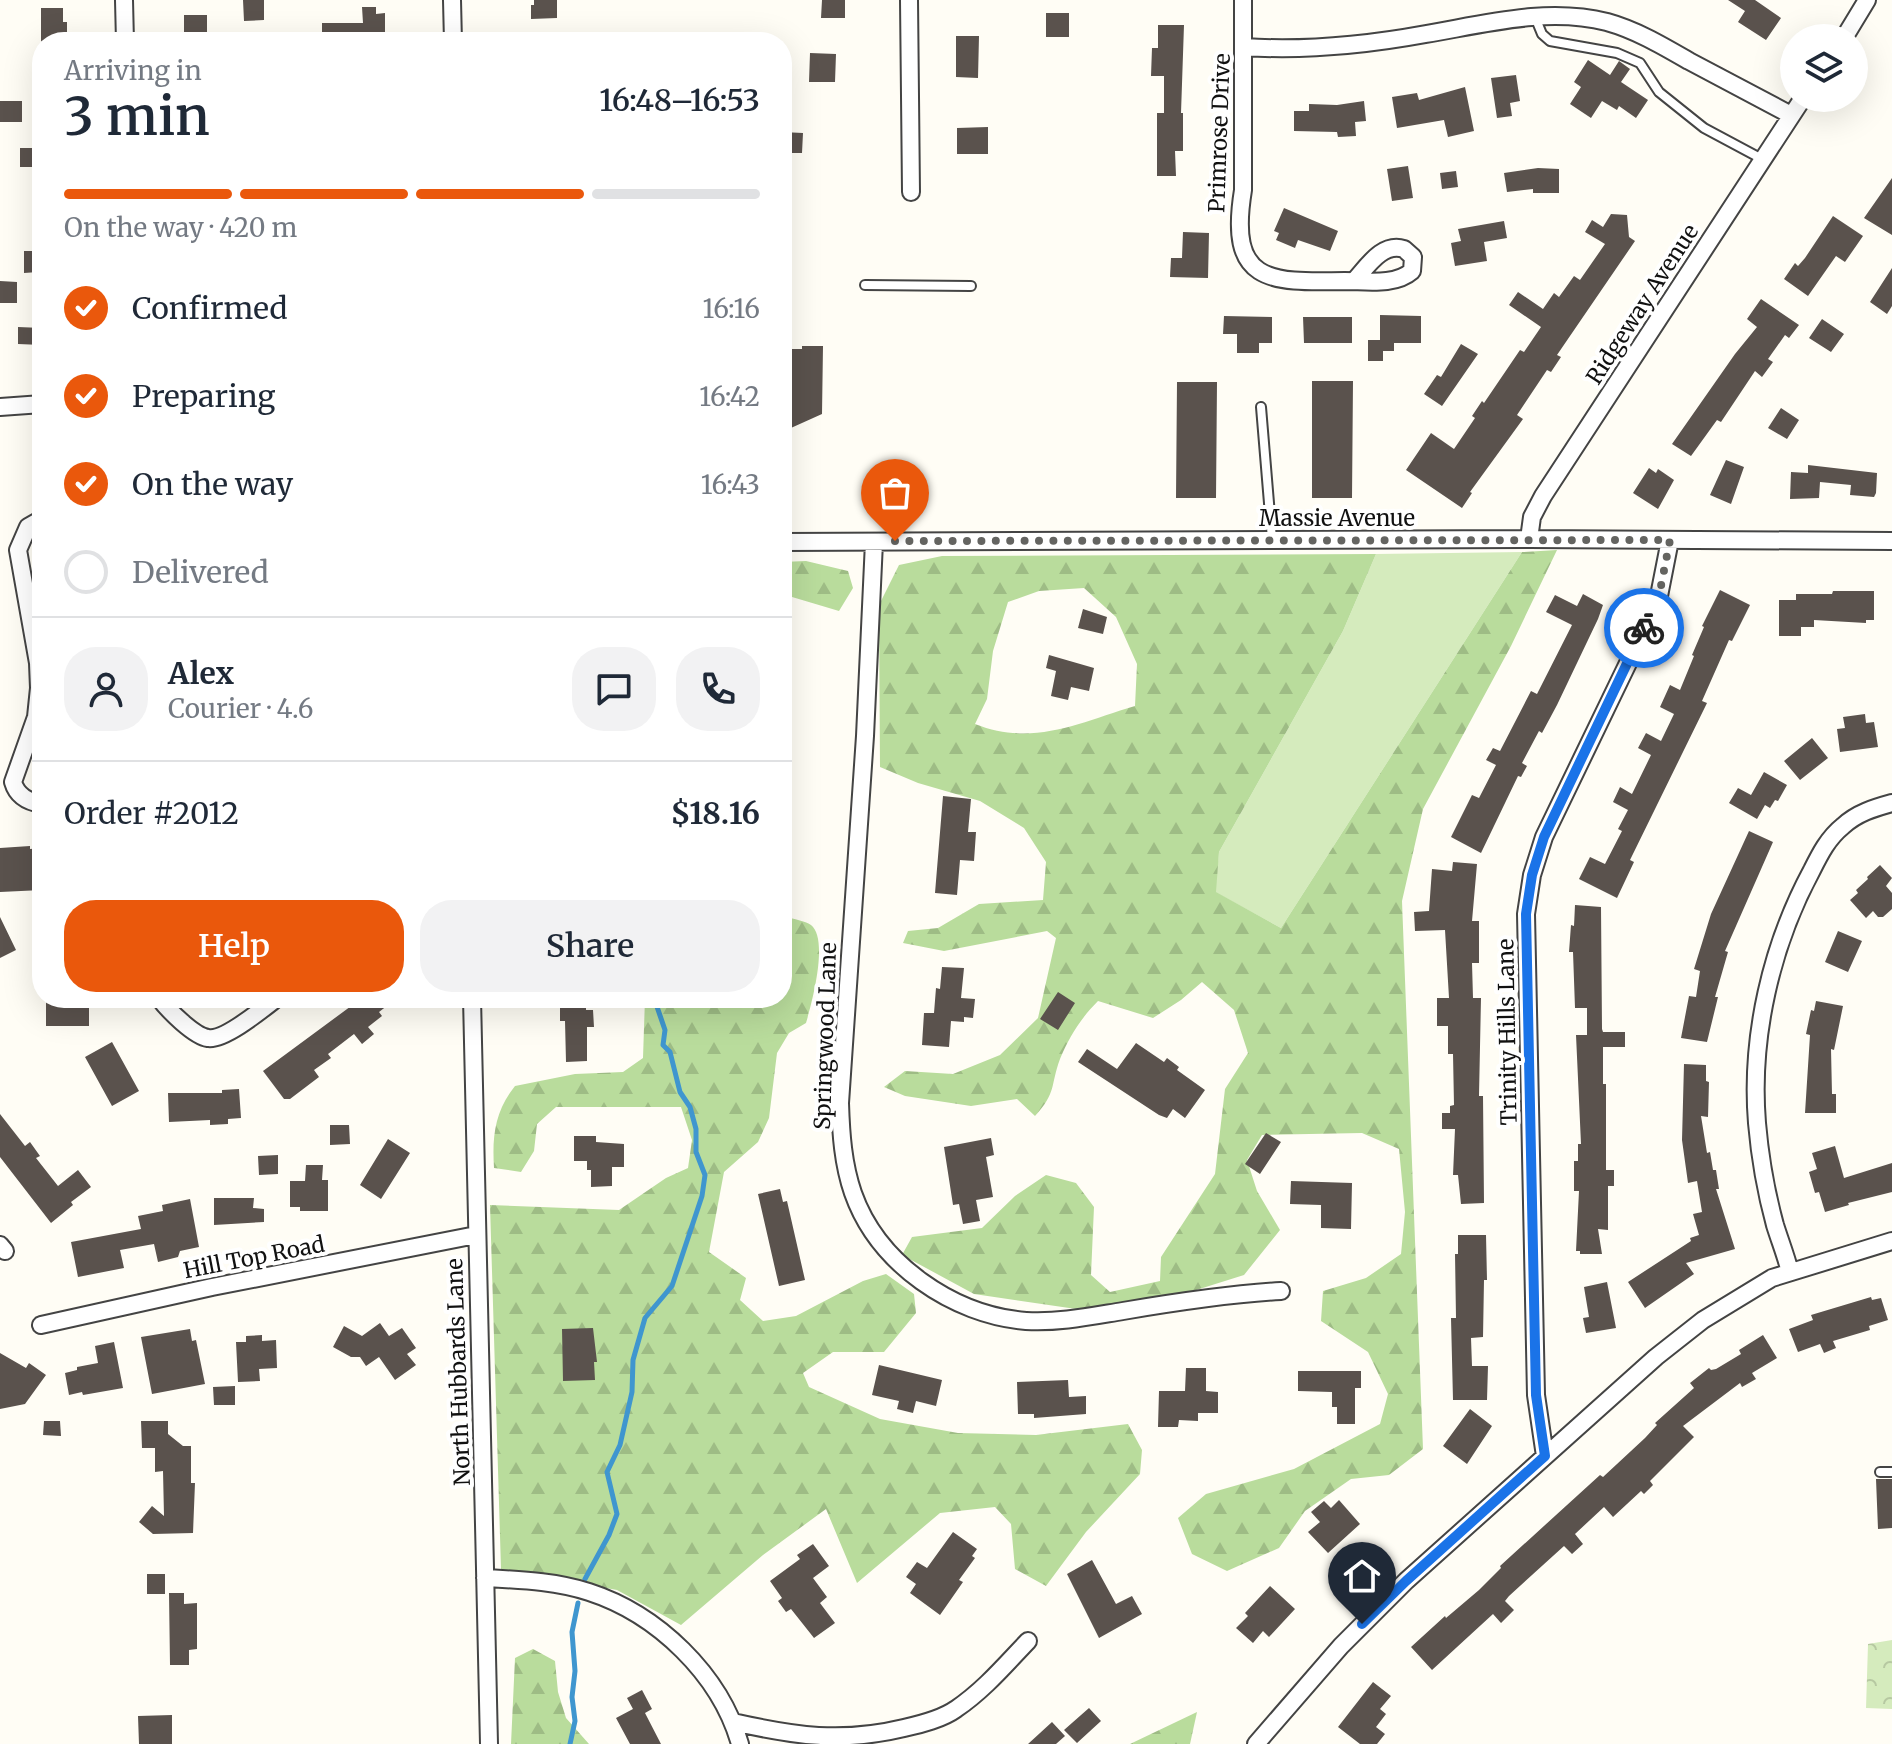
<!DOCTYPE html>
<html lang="en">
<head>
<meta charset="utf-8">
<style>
  :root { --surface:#fff; --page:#f2f2f3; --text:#1f2937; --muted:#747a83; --line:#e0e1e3; --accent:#ea580c }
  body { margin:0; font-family:Merriweather,serif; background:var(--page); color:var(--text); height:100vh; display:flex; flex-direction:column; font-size:30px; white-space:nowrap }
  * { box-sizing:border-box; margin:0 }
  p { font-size:26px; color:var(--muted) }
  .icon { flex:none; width:44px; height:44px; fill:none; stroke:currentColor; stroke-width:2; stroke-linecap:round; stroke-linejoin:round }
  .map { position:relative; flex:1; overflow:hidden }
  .panel { position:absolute; left:32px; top:32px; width:760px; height:976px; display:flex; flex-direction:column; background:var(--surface); border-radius:32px; box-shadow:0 8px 32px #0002 }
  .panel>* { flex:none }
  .tools { position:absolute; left:1780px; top:24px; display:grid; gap:16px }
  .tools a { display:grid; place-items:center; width:88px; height:88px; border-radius:50%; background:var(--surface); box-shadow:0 8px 32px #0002; font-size:40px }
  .pin { position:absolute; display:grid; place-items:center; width:68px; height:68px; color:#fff; margin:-82px -34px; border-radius:50% 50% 50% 0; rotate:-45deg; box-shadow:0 0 8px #0007 }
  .pin .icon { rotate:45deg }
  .courier { position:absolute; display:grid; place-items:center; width:80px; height:80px; margin:-40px; border:6px solid #1a73e8; border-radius:50%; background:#fff; color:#222; box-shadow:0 2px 10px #0007 }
  .headline em { font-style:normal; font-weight:600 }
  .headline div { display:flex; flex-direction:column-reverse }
  .headline { display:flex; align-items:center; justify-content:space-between; height:136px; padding:0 32px }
  h1 { font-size:52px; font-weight:600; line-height:60px }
  .bar { display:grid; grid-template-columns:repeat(4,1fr); gap:12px 8px; align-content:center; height:96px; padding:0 32px }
  .bar i { height:10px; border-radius:6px; background:var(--line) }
  .bar .current { background:var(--accent) }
  .bar p { grid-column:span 4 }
  .line { display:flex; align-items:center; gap:20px; padding:0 32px; border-top:2px solid var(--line) }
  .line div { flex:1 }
  .round { display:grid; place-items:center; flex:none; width:84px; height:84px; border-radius:32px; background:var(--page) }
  ol { padding:0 32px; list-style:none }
  li { display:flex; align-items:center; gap:24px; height:88px }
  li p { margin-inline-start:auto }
  li .icon { padding:8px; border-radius:50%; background:var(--accent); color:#fff; stroke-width:4 }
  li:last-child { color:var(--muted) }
  li i { width:44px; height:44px; border:4px solid var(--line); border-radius:50% }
  .action { display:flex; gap:16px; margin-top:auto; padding:16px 32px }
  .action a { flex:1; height:92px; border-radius:32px; background:var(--accent); color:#fff; font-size:32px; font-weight:600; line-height:92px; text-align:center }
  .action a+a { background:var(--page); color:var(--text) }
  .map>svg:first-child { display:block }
  .grass { fill:#d5ebbd }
  .forest { fill:url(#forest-firs); fill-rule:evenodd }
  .park { fill:url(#park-crowns) }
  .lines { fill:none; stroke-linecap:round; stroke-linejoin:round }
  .stream { stroke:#3f96cf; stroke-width:5 }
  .building { fill:#5a524d }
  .service-casing { stroke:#444; stroke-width:12 }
  .minor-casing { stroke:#444; stroke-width:20 }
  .service { stroke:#fff; stroke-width:8 }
  .minor { stroke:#fff; stroke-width:16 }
  .done { stroke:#646461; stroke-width:8; stroke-dasharray:0 14.4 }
  .route { stroke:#1a73e8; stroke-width:10 }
  .labels { text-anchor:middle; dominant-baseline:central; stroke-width:8; stroke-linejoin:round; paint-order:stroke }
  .street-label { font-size:22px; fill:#111; stroke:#fff }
</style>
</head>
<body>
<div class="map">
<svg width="1892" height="1744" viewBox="0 0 1892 1744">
  <defs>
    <pattern id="forest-firs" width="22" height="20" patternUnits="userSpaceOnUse" patternTransform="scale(2)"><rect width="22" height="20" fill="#b9dc9c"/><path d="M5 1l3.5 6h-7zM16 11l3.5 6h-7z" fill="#9ebc85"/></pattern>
    <pattern id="park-crowns" width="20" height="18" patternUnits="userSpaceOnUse" patternTransform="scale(2)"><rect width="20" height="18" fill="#d5ebbd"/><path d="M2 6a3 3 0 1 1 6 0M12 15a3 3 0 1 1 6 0" fill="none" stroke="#b6c8a1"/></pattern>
  </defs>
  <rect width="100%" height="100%" fill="#fffdf5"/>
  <path class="grass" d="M1522,552l-241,376 -66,-36 4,-40 124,-221 33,-77z"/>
  <path class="forest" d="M1557,550l-46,96 -88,163 -21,92 21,548 -34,26 -38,4 -46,32 -26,37 -52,23 -35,-17 -14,-36 28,-24 88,-25 86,-45 8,-30 -20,-42 -47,-31 2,-30 43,-13 35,-24 4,-42 -6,-63 -37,-16 -100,2 -15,25 10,31 23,39 -36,45 -70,22 -91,13 -109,-16 -72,-39 10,-18 70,-9 33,-32 31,-21 30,8 18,24 -3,68 19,17 50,-11 1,-24 54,-83 10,-85 23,-36 -14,-43 -32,-28 -21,18 -28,18 -55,-17c-17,17 -29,36 -38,58 -10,27 -3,33 -25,57l-18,-17 -46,7 -66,-10 -21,-9 21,-16 48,3 47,-19 38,-37 18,-80 -9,-7 -103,20 -41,-8 5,-12 30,-3 41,-24 64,-4 3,-38 -22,-34 -44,-27 -62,-18 -38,-16 -1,-162 20,-40 43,-9 434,-2 -33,77 -124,221 -3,40 65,36 241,-376zM1084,588l32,29 21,47 -2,42c-57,17 -102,41 -160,18l12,-25 6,-48 15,-49 31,-11z
    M806,561l42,10 5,17 -14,23 -57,-17v-32z
    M787,917c6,2 18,4 24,8 18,14 1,78 -5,98l-17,10 -12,20 -8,65 -11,24 -34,30 -15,80 37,26 -6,22 23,21 33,-5 67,-35 23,-7 28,20 2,19 -32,39h-51l-30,21 6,14 71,32 78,14 78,2 92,-11 14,26 -2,24 -54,58 -40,54 -31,-17 -4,-45 -16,-17 -55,6 -83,70 -31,-74 -63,46 -82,70 -64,-35 -116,-21 -11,-364 129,5 47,-32 22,-10 4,-28 -11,-33h-125l-19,17 -3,27 -13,21 -27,-4c-2,-32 1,-57 21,-82l60,-12 48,-2 20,-14 2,-60h137v-71z
    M533,1649l22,12 3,31 8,26 23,26h-78l4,-86z
    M1197,1712l-7,32h-60z"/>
  <path class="park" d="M1892,1640v69l-26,-1 2,-64z"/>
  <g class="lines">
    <path class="stream" d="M585,1579l24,-44 8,-21 -10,-42 13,-27 12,-53 1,-32 12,-42 27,-32 30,-90 3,-21 -9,-23v-23l-6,-22 -10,-15 -10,-40 -7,-7 2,-15 -11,-32
      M570,1744l5,-23 -3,-24 3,-26 -3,-39 6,-29"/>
  </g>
  <path class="building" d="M243,0h21v20l-20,1z
    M534,0h23v18l-26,1v-14h3z
    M822,0h23v18h-24z
    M1728,0h27l26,18 -15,22 -28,-18 7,-11z
    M362,7h14v7l9,-1v29l-63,-3v-16h41z
    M41,8h22v14h4v19l-26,1z
    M1046,13h23v24h-23z
    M184,15h23v27h-23z
    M1158,25h26l-3,88h2v38h-8l1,25h-19v-63h7v-37h-13l1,-28h6z
    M956,36h23l-1,42 -22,-1z
    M810,53l26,1 -1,28h-26z
    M1588,60l22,15 9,-14 11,8 -9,13 27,18 -12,18 -17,-12 -2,4 -15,-9 -11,17 -21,-14 11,-17 -7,-5z
    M1516,75l4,26 -10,2 2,13 -15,2 -6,-40z
    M1465,87l9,44 -26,6 -4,-17 -47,8 -5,-31 25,-4 2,7z
    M0,101h22v21h-22z
    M1364,101l2,20 -11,1 1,14 -18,1 -1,-5 -43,-1v-20h15v-7l28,1z
    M988,127v27h-31v-26z
    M782,132l21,1 -1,20h-20z
    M20,148h22v19h-22z
    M1408,166l5,32 -21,3 -5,-32z
    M1538,168l21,1v24h-26v-4l-26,3 -3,-19z
    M1456,171l2,16 -16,2 -2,-16z
    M1892,178v57l-28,-17z
    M1284,208l54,23 -8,20 -32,-11 -3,8 -19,-8 3,-7 -5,-2z
    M1611,214l16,1 2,22 6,4 -78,114 4,2 -10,15 -4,-2 -30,45 6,4 -53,73 2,1 -10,15 -56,-38 25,-37 23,16 21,-31 -3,-2 10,-15 2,2 36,-53 4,2 17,-25 -32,-22 9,-13 25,17 11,-16 5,4 15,-21 6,4 25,-36 -20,-12 7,-12 11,7z
    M1833,216l30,20 -18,26 -9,-6 -28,40 -24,-17 11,-16 3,3 7,-8z
    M1504,221l3,17 -23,4 3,19 -32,5 -4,-23 10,-2 -3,-12z
    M1183,232l26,1 -1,45 -38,-1 1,-19h11z
    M24,251h14v21l-14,1z
    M1892,268v38l-5,8 -17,-12z
    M0,281l17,1v21h-17z
    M1761,299l38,26 -10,13 -4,-3 -17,24 5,3 -11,15 -7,-6 -34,51 -4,-2 -26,36 -19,-12 63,-90 22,-27 -10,-8z
    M1380,315l41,1v27h-27v8h-11v10h-15v-21h12z
    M1224,316l48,1v26h-13v10h-22v-19h-14z
    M1303,317h49v26h-48z
    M1822,319l22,15 -13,18 -22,-14z
    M18,327l24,1v17l-24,-1z
    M1461,344l17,10 -36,52 -18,-12 13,-19 4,2z
    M802,346h21l-1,68 -40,18v-83h20z
    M1312,381h41l-1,117h-40z
    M1177,382h40l-1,116h-40z
    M1781,408l18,12 -12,19 -19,-11z
    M1726,460l18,7 -13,37 -21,-9z
    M1808,465l69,8 -1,20 -2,4 -24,-2 1,-10 -31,-3 -1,16 -29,1 1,-27 17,1z
    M1649,468l7,5 2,-4 16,11 -16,29 -25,-16z
    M1720,590l30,15 -18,36 -3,-1 -27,61 5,2 -77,157 4,2 -17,36 -38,-19 11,-22 15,7 17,-33 -4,-2 10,-19 -15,-8 7,-15 12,7 19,-39 -13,-7 8,-15 15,8 13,-27 -14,-7 10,-22 10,5 14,-34 -2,-1 12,-28 -2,-1z
    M1833,591h41v29h-8v3l-52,-3v7h-13v9h-22v-36h17v-6h36z
    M1583,594l20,11 -5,14 -41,86 -15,28 -3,-2 -17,32 5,3 -6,11 -3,-1 -37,77 -30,-16 21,-42 7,3 17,-33 -10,-5 7,-12 7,3 31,-60 6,3 35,-69 -26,-13 9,-17 22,11z
    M1083,609l24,8 -4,17 -25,-6z
    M1049,655l45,13 -5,23 -18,-4 -3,13 -17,-4 5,-25 -10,-3z
    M1865,714l1,9 8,-1 4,25 -38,5 -3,-23 8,-1 -2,-11z
    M1812,738l16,20 -28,22 -16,-19z
    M1764,772l23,13 -9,16 -3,-1 -5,8 -5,-3 -8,14 -28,-16 9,-15 13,7z
    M943,796l28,3 -3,33h8l-2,29 -14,-1 -3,35 -22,-2z
    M1749,831l24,11 -48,109 3,1 -13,45h3l-11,45 -26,-4 8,-42 7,1 4,-26 -6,-2 17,-55z
    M30,846v3l12,-1v42l-42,2v-44z
    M1453,862l24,2 -5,57h7v42h-7l1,35h8l-2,98h4l1,107 -23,1 -3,-29h-5l2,-46h-13v-16h8v-7l4,-1 -1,-51h-5v-28h-11v-28h12l-4,-68 -30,1 -1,-19 15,-1 3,-42 20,2z
    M1880,865l12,13 -6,8 6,7v16l-9,8h-5l-5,-6 -7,7 -16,-18 8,-7 -2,-3 12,-11 -1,-2z
    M1575,905l26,2 1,122 1,3h22v15h-22v37h3v86h8v16h-6v44l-10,-1 4,25h-22v-3h-4l3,-60h-5v-30h4v-17h3l-5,-109h11v-27h-12l-2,-56h-4l2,-27 3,1z
    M0,917l16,33 -16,8z
    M1838,931l24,10 -14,31 -23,-10z
    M942,967l22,1 -3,30 14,1 -2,19 -9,-1v5l-13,-1 -2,26 -27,-2 2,-32h10l2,-25 4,1z
    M1058,992l17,11 -17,27 -18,-11z
    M46,998h35l8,7v21h-43z
    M362,998h35l-18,14 3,4 -14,11 6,7 -12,10 -8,-10 -26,20 3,4 -17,12 5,7 -29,22h-6l-21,-28z
    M564,998h22v12h7l1,17h-7v34l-21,1 -1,-41h-5v-20l4,-1z
    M1816,1001l27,5 -9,44 -3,-1 1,45h4v19h-31l5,-78 -4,-1 5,-24 3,1z
    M112,1042l27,49 -27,15 -27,-49z
    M1136,1043l28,19 3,-4 12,9 -2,3 28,20 -20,28 -12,-9 -6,9 -8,-3 -81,-53 9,-13 30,20z
    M1684,1064l22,1v16l3,1 -1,35 -7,-1 6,37 3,-1 3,18h3l3,19h-3l19,60 -49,14 8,11 -49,34 -17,-26 63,-41 -1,-3 9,-3 -6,-21 9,-2 -5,-31 -9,2 -6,-43z
    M239,1089l2,29 -13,1v5l-18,1v-5l-41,2 -1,-29h54v-3z
    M0,1114l25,32 5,-4 10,14 -4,2 22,28 20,-16 13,17 -20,15 2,3 -22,18 -51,-66z
    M330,1125h19l1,19 -20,1z
    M1266,1133l15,9 -21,32 -15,-10z
    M574,1136h22v6l28,2v23h-12v19l-21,1v-17h-4v-9h-13z
    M991,1138l3,17 -8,2 7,40 -17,3 4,21 -17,3 -4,-20 -6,1 -9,-58z
    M388,1139l22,14 -29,46 -21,-14z
    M1835,1146l9,32 48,-15v29l-44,11 1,2 -24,7 -6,-20 -4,1 -6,-21 8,-3 -5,-16z
    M278,1155v19l-19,1 -1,-19z
    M306,1165h17l-1,15h6v31h-28v-4h-10v-26h15z
    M1291,1181l61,2 -1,46 -30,-1v-23l-31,-1z
    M780,1189l3,13 4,-1 18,79 -26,6 -21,-92z
    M214,1198h40l-1,10 11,1v13l-50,3z
    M190,1199l9,48 -19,4 -2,6 -20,5 -4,-18 -34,6 4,18 -46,9 -7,-35 70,-13 -3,-13 25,-5 -1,-6z
    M1458,1235h28l1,45h-3l-1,57 -12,1 1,28h16l-1,34h-34l-2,-82h5l-1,-64h3z
    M1607,1282l9,46 -30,5 -3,-15 6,-1 -5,-30z
    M1871,1297l1,3 9,-2 7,22 -19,6 1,4 -37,11 3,7 -12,5 -4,-9 -22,8 -9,-23 24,-9 -2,-5z
    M380,1323l9,13 13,-8 14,20 -9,6 9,11 -21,15 -16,-23 -13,9 -6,-9h-9l-18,-10 11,-21 18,10z
    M593,1328l4,34h-3l1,18 -32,1 -1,-52z
    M190,1329l2,12 4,-1 9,44 -53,10 -11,-57z
    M262,1335v6l14,-1 1,28 -18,1 1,12 -22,1 -2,-40h10v-6z
    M1763,1335l14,23 -25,15 4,6 -14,8 -2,-4 -57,43 11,11 -44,44 3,4 -9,9 -3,-3 -28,26 -9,-10 -29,27 8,10 -11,10 -8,-8 -55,50 -4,5 9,9 -13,13 -8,-9 -61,56 -21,-23 34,-31 1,2 33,-28 22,-22 -1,-2 100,-91 3,2 42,-39 12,-13 -2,-2 39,-35 -4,-5 19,-15 2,2 5,-1 25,-15 -2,-4z
    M114,1342l9,46 -40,7 -1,-3 -13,3 -4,-22 12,-3v-3l21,-4 -3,-17z
    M0,1353l26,15 3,-5 17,12 -21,29 -25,5z
    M879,1365l63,15 -6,26 -20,-5 -3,12 -16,-4 2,-8 -27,-6z
    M1186,1368h20v23l12,1v21h-20v8l-19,-1 -1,7h-20l1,-36h26z
    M1298,1371h63v17h-6v36h-18v-17h-5v-15l-34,-1z
    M1068,1380l1,17 17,-1v18l-52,4v-4h-16l-1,-32z
    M235,1386v19h-21l-1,-18z
    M1470,1409l22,17 -25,38 -24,-18z
    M44,1421h16l1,15 -18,-1z
    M141,1421h27v13l15,12h8v37h4l-2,50 -40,1 -14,-12 13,-16 12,10 -1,-45 -8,1v-24h-13z
    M1876,1479h16v49l-14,1z
    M1339,1500l21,24 -32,29 -20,-21 12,-10 -9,-10 13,-11 7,7z
    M953,1532l24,17 -5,7 3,2 -16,22 4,2 -23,33 -30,-22 6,-9 -10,-7 11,-15 10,6z
    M813,1544l16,22 -16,12 14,19 -7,6 15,20 -21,15 -23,-29 -5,3 -8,-11 4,-3 -12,-17 30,-22 -3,-4z
    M1092,1560l24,44 16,-8 10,18 -43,24 -32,-64z
    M147,1574h18v20h-18z
    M1270,1586l25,23 -26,28 -6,-6 -10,12 -17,-15 12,-12 -3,-3z
    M169,1593h15v11l13,-1v46l-8,1v15h-19z
    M1373,1682l18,14 -11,13 6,5 -10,13 9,7 -8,10h-17l-22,-17z
    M642,1690l10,19 -7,4 16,31h-31l-14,-26 17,-9 -6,-11z
    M1089,1708l12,13 -24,22 -13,-13z
    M172,1715v29h-33l-1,-28z
    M1052,1722l13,14 -9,8h-28z"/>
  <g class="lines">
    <g class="service-casing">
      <path id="service" d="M1535,17l7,17 8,7 67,12 23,10 19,29 45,36 58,31
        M865,285l106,1
        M1261,407l11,132
        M1880,1472h12"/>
    </g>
    <g class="minor-casing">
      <path id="minor" d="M124,0l1,42
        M452,0l1,42
        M909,0l2,192
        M1243,0v190c-15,92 24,93 102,91 21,0 50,5 67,-10l1,-14 -9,-8c-22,-7 -37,18 -50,32
        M1844,38l23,-38
        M1244,47c60,4 122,-2 182,-13 59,-10 121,-27 181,-12 29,8 56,24 82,39 34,18 68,36 102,54
        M0,407l42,-3
        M42,519l-14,8 -10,23 20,113 1,25 -3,29 -23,65c4,14 15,20 29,22
        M1529,539l3,-22 11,-21 260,-398
        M782,542l747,-3 363,2
        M874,542l-9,194 -25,367c1,31 3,61 13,90 25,71 100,122 173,128 33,2 66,-5 97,-10 53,-9 105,-17 158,-20
        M472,998l17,746
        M160,999c8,11 34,37 48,39 16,3 56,-30 69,-40
        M0,1245l5,6
        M1790,1272c-4,-16 -10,-31 -15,-47 -9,-33 -15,-67 -18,-102 -7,-86 14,-177 55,-253 8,-16 16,-32 31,-44 14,-13 31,-18 49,-23
        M41,1325l171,-38 264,-52
        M1545,1456l-9,-61 -10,-481 6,-39 12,-38 114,-236 12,-61
        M485,1578c35,2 70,3 104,14 68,22 131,82 151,152
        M733,1722c62,14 109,21 171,6 18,-4 38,-9 52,-19 28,-19 49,-44 72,-68
        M1256,1744l85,-98 65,-65 250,-224 47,-37 69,-42 120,-37"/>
    </g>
    <use href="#service" class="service"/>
    <use href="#minor" class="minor"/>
  </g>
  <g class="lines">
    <path class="done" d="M895,541l775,-1 -12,61 -14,27"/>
    <path class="route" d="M1362,1624l44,-43 139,-125 -9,-61 -10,-481 6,-39 12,-38 100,-209"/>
  </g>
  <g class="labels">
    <g class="street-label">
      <text transform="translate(1219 133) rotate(-88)">Primrose Drive</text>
      <text transform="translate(1642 304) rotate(-57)">Ridgeway Avenue</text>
      <text x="1337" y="518">Massie Avenue</text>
      <text transform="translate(1507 1032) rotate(-91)">Trinity Hills Lane</text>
      <text transform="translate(825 1036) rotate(-88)">Springwood Lane</text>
      <text transform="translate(254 1257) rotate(-11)">Hill Top Road</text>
      <text transform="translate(458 1372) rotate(-92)">North Hubbards Lane</text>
    </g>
  </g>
</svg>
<div class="tools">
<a><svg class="icon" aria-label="layers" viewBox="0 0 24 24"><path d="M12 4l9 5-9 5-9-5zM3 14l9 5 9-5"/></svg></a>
</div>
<div class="pin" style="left:895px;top:541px;background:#ea580c"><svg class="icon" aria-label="bag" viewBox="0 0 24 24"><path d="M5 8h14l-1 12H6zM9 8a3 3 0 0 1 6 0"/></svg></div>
<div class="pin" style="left:1362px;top:1624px;background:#1f2937"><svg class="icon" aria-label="home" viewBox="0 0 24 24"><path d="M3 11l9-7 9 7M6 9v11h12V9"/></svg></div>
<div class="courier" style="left:1644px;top:628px"><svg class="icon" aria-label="bike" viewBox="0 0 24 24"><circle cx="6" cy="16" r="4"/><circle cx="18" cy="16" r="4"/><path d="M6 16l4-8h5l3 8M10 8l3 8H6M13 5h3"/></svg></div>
<section class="panel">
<div class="headline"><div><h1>3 min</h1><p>Arriving in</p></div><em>16:48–16:53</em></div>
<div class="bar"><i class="current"></i><i class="current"></i><i class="current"></i><i></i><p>On the way · 420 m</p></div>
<ol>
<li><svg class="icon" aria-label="check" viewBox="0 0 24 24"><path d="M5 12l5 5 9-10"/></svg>Confirmed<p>16:16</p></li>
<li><svg class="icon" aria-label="check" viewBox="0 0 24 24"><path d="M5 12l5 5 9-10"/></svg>Preparing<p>16:42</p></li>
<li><svg class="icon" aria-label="check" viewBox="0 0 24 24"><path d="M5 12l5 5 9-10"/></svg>On the way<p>16:43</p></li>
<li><i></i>Delivered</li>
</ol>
<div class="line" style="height:144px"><a class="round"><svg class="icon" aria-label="person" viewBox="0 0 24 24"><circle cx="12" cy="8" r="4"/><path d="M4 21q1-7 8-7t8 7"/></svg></a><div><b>Alex</b><p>Courier · 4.6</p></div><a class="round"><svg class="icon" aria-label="chat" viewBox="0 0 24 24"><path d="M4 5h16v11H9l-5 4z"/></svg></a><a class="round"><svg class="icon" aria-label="phone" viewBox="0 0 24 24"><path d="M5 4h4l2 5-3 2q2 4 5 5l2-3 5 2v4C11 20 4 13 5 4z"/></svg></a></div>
<div class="line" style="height:104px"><div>Order #2012</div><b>$18.16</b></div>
<div class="action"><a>Help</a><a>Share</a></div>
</section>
</div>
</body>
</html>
